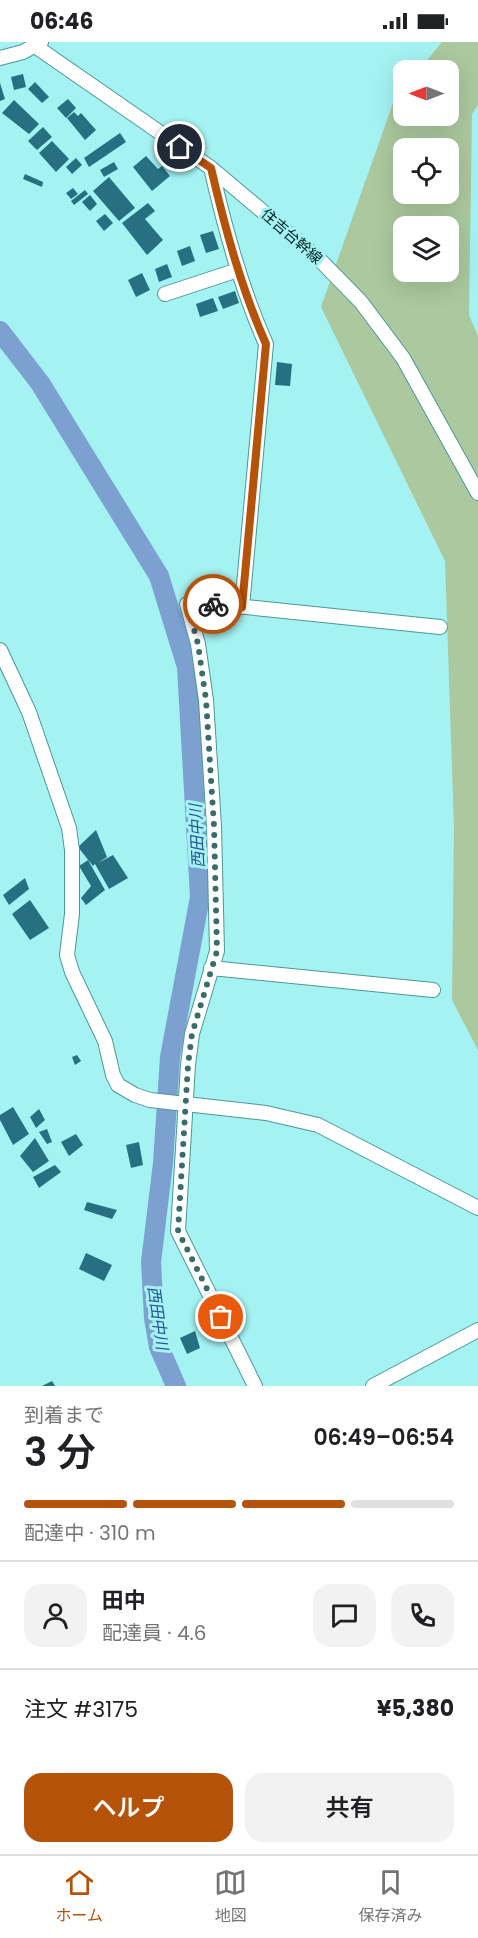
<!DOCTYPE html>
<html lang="ja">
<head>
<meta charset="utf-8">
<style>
  :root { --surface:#fff; --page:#f2f2f2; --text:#202124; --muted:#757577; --line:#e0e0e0; --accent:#b45309 }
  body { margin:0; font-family:Poppins,"Noto Sans JP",sans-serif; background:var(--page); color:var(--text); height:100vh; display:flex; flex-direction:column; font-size:22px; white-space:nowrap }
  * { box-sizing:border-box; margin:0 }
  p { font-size:20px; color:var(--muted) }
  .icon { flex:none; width:33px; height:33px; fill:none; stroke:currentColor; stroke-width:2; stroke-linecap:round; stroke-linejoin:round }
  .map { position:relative; height:1344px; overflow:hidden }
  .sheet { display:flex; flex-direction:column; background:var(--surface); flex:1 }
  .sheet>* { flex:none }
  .needle { width:39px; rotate:270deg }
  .buttons { position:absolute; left:393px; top:18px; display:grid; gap:12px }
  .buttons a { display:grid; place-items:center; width:66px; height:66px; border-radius:12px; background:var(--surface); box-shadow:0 6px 24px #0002; font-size:30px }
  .pin { position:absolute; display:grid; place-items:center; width:51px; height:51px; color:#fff; margin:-26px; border:3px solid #fff; border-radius:50%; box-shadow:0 2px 6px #0007 }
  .courier { position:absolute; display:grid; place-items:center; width:60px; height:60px; margin:-30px; border:4px solid #b45309; border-radius:50%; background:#fff; color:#222; box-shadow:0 2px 8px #0007 }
  .headline em { font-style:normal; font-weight:600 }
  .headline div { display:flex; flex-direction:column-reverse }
  .headline { display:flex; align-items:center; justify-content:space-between; height:102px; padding:0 24px }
  h1 { font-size:39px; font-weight:600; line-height:45px }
  .bar { display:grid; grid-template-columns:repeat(4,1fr); gap:9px 6px; align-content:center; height:72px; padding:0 24px }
  .bar i { height:8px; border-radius:4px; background:var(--line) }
  .bar .current { background:var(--accent) }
  .bar p { grid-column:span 4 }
  .line { display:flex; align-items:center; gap:15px; padding:0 24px; border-top:2px solid var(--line) }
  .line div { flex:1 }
  .round { display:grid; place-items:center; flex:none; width:63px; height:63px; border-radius:18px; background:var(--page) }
  .button { display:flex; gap:12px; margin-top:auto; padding:12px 24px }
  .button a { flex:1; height:69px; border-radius:18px; background:var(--accent); color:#fff; font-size:24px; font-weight:600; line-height:69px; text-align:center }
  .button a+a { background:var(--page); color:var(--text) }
  .status { display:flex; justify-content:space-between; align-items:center; height:42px; padding:0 30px; background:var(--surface); direction:ltr }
  .status svg { height:16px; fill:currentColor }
  .tabs { display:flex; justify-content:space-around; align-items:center; height:84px; border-top:2px solid var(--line); background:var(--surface); font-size:16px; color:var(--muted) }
  .tabs a { display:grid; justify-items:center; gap:3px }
  .tabs .current { color:var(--accent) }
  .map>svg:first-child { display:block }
  .green { fill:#abc89e; fill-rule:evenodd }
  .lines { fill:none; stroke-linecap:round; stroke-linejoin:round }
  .river { stroke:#7ca1d1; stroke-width:20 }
  .building { fill:#267081 }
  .minor-casing { stroke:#4b9898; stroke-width:16 }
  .minor { stroke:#fff; stroke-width:14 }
  .done { stroke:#3b6c6c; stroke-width:6; stroke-dasharray:0 10.8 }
  .route { stroke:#b45309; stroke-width:8 }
  .labels { text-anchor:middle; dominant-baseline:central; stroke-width:6; stroke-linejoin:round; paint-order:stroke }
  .street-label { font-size:15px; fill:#022424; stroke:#a5f2f2 }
  .water-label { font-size:16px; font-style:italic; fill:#275693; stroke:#a5f2f2 }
</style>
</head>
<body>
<div class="status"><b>06:46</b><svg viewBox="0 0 49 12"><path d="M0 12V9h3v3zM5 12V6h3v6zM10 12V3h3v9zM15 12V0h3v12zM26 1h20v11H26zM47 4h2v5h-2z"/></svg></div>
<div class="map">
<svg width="478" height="1344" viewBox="0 0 478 1344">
  <rect width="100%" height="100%" fill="#a5f2f2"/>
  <path class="green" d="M442,0h36v63l-6,9 -3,201 9,21v714l-26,-50 2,-173 -9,-266 -124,-254 72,-204 10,-12 1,25h44v-46h-29zM404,106h44v46h-44zM404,184h44v46h-44z"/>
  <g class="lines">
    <path class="river" d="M0,289l40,52 119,193 28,91 13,230 -30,160 -7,106 -12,99 3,56 5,29 17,39"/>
  </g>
  <path class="building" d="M23,32l3,13 -12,3 -3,-13z
    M35,40l14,15 -7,6 -14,-14z
    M0,41l5,16 -5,2z
    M68,57l8,9 -10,10 -9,-10z
    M14,58l25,24 -10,10 -27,-21z
    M74,70l4,4 3,-3 15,17 -11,10 -18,-22z
    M43,85l9,10 -15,13 -9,-9z
    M120,91l6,9 -37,25 -5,-9z
    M52,99l17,18 -13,13 -17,-19z
    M146,114l12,13 4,-3 8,10 -18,15 -19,-24z
    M76,116l6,7 -10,9 -6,-7z
    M114,120l4,7 -14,8 -4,-7z
    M25,132l18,8 -1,5 -19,-8z
    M109,135l26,31 -16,13 -26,-30z
    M73,146l5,6 -7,5 -5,-6z
    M85,148l3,4 -14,11 -3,-4z
    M90,153l7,9 -7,7 -8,-9z
    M148,161l7,8 -10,8 18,21 -16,15 -25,-32z
    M105,172l8,9 -9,8 -8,-10z
    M213,189l6,18 -13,4 -6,-18z
    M190,204l5,15 -13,5 -5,-15z
    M167,222l5,13 -13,5 -4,-13z
    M142,231l8,17 -14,7 -8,-17z
    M235,249l4,12 -16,6 -5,-12z
    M213,256l5,13 -18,6 -4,-13z
    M277,320l15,2 -2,22 -15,-1z
    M96,788l11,27 -9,6 15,-8 15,23 -19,11 -14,-25 -2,2 -15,-19z
    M88,818l17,30 -19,15 -5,-7 10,-12 -12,-20z
    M25,836l4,11 -20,16 -6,-10z
    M30,858l19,28 -19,12 -18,-26z
    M77,1013l4,6 -6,4 -3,-8z
    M13,1065l16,27 -16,11 -13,-25v-5z
    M39,1067l6,11 -9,8 -6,-11z
    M47,1087l5,13 -5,2 -8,-12z
    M76,1092l7,11 -14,11 -8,-14z
    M35,1096l14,23 -16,11 -13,-16z
    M139,1100l4,23 -12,3 -5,-23z
    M55,1123l6,7 -22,16 -6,-11z
    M87,1160l30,8 -5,9 -28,-9z
    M86,1211l26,12 -8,16 -25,-12z
    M195,1289l5,17 -13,6 -7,-16z
    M52,1339l3,5h-13z"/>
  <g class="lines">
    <g class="minor-casing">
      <path id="minor" d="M35,4l176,122 107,90 43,44 42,56 75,135
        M0,16l23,-6 18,-10
        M211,126c14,60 30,120 55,176l-24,263
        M165,252l73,-24
        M0,608l29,62 40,116 3,22v64l-5,41 5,17 33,69 8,34 5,10 17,10 15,5 116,13 52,12 160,83
        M211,926l222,22
        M255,1344l-77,-155 10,-166 4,-31 25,-83 -3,-125 -8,-126 -8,-56 -11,-40 10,-2 243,25
        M373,1344l105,-56"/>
    </g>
    <use href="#minor" class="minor"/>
  </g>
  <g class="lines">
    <path class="done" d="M213,562h-26l11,40 8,56 8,126 3,125 -25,83 -4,31 -10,166 43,86"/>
    <path class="route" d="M180,105l31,21c14,60 30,120 55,176l-24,263 -29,-3"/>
  </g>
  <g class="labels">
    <g class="street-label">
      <text transform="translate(292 194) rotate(41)">住吉台幹線</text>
    </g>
    <g class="water-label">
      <text transform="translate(197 794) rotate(-93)">西田中川</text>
      <text transform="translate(158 1276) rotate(82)">西田中川</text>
    </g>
  </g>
</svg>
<div class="buttons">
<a><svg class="needle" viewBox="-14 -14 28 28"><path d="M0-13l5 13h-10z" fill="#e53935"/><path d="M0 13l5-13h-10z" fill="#757577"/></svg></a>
<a><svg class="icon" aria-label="locate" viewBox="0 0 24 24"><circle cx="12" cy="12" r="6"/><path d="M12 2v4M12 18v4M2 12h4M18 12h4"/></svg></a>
<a><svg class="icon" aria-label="layers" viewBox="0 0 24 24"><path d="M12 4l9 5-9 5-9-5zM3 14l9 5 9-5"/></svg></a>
</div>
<div class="pin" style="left:221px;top:1275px;background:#ea580c"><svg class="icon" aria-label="bag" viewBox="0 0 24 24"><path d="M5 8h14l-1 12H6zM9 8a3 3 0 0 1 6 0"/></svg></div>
<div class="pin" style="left:180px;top:105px;background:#1f2937"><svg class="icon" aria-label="home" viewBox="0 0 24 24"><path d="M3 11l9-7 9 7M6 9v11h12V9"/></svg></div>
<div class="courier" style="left:213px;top:562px"><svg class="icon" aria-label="bike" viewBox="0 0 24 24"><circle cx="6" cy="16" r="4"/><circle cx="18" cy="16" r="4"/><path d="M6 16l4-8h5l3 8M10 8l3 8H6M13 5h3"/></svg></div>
</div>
<section class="sheet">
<div class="headline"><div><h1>3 分</h1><p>到着まで</p></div><em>06:49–06:54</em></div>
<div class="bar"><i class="current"></i><i class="current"></i><i class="current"></i><i></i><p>配達中 · 310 m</p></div>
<div class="line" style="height:108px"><a class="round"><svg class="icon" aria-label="person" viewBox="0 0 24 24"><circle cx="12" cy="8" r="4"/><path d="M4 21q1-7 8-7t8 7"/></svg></a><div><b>田中</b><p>配達員 · 4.6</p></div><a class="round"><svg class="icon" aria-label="chat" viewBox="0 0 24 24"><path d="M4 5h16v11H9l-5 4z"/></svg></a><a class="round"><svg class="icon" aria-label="phone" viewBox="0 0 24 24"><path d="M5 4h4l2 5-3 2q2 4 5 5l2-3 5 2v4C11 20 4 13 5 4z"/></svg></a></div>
<div class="line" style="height:78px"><div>注文 #3175</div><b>¥5,380</b></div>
<div class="button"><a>ヘルプ</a><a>共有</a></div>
</section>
<nav class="tabs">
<a class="current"><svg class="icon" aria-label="home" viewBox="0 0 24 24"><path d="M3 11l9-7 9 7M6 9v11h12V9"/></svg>ホーム</a>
<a><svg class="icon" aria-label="map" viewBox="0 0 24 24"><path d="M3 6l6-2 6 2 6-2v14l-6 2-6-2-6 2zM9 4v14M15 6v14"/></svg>地図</a>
<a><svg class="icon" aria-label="saved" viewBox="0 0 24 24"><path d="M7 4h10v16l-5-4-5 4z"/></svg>保存済み</a>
</nav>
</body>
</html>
